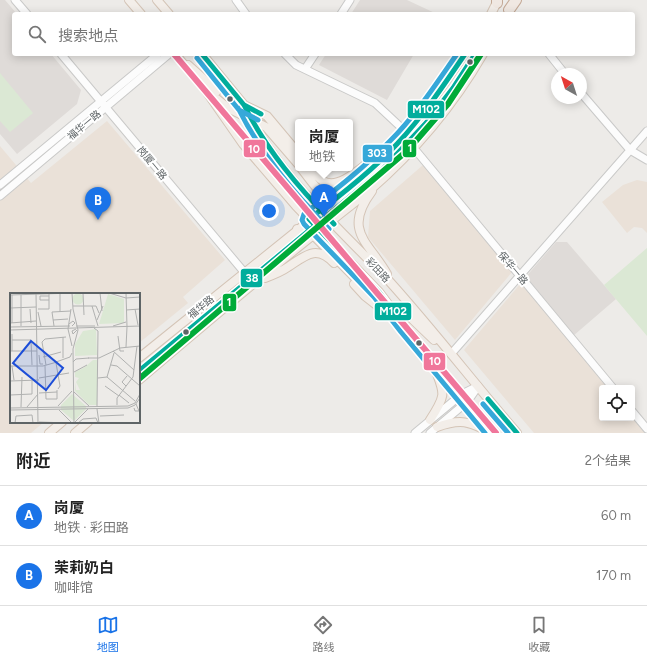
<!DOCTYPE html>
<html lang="zh">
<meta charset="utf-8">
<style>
:root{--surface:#fff;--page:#f2f2f2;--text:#222;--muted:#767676;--line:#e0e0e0;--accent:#1a73e8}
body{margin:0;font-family:Figtree,"Noto Sans SC",sans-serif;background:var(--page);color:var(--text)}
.controls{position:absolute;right:12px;bottom:12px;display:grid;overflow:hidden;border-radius:4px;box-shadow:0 2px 10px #0003}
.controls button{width:36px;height:36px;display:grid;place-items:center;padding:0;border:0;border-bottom:1px solid var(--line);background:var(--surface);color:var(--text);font:20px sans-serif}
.compass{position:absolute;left:551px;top:68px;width:36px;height:36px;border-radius:50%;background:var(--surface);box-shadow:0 2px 10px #0003;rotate:321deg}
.you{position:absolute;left:269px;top:211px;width:14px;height:14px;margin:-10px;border:3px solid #fff;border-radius:50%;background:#1a73e8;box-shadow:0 0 0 6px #1a73e833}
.badge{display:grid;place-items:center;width:26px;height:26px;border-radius:50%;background:var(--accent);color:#fff;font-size:13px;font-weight:700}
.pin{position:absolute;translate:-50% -33px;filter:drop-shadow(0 1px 2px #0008)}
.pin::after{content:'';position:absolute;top:21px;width:14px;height:12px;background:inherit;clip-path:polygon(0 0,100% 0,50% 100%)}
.popup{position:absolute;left:295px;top:119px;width:58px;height:52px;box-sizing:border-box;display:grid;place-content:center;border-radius:4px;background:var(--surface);filter:drop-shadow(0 1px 3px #0005);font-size:13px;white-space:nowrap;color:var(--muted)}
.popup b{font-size:15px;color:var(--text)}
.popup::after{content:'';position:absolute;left:50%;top:100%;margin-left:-8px;border:8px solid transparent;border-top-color:var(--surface)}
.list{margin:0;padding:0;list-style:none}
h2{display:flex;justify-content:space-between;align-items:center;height:52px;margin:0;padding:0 16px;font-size:17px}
h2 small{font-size:13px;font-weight:400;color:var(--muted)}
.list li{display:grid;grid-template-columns:26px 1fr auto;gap:12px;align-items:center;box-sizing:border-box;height:60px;padding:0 16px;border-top:1px solid var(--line)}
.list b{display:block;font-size:15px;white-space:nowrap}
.list p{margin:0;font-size:13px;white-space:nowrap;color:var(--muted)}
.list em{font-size:13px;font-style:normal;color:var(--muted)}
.icon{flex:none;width:22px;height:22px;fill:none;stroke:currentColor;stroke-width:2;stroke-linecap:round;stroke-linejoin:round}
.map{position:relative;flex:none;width:647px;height:433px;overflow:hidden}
.search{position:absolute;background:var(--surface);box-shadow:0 2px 10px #0003;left:12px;right:12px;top:12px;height:44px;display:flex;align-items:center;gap:10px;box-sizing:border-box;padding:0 14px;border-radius:4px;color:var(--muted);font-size:15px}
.sheet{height:172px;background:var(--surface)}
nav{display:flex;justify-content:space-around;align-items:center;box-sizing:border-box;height:56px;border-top:1px solid var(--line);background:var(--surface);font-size:11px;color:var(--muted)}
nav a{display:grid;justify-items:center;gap:2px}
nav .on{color:var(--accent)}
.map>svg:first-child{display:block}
</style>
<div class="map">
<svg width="647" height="433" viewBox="0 0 647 433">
<rect width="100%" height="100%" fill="#edebe8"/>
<!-- commercial -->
<path fill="#eae1d8" d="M107 121 225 260 183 297 188 303 139 343V294H11V422H44L31 433H0V146L31 183Z
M423 165 512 272 455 340 368 237 370 211Z
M637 180 647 182V233L642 228 634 227 627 233 602 202 623 185Z
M521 283 608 388H602V418L632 417 645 433H534L464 350Z"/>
<!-- education -->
<path fill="#dfdbd8" d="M0 0H5L17 14H14V54H51L81 90 77 104 17 154 0 134Z
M360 0H407L437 14H351Z
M326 54H414L387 100 319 65Z
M556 242H567L616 299 573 336 524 279Z"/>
<!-- green -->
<path fill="#dbe8d4" d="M0 73 33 113 10 132 0 121Z
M647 248V336L604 285Z"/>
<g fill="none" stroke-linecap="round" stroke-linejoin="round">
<!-- minor casing -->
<g stroke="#c9c9c8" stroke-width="9">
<path id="minor" d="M15 0 27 14
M236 0 246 14
M341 14 350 0
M61 54 244 272
M285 54 296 65 375 103 407 133
M549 54 565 74
M305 69 315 54
M581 93 630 150 647 160
M413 147 613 388
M0 185 158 54
M0 196 169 54
M451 354 647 131
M632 411 647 429
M415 433 462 394 478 386
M430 433 468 401 477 388"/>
</g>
<!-- major casing -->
<g stroke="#d4c4b6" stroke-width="10">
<path id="major" d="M129 0 141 14
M157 0 169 14
M491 14 498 0
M175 54 204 88 243 144 296 206 379 292 406 328 494 433
M202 54 244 105 267 116 298 153
M188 65 217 91 221 86 216 77
M212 95 228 108 266 127 298 164
M244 105C274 173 340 228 390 282 434 331 474 383 517 433
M301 168C314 184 327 208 350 206
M310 168C314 173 318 178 323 181 341 192 368 160 384 151
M372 191C342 231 369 242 387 274
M297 229 309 233 316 238 371 294 381 302 408 315 434 340
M265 278C273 275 281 272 288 267 305 256 316 244 334 263
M354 284 365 296 397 321
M139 358 350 188 407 133 425 111 465 54
M139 380C193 334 247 288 302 244 324 226 347 209 369 191 414 152 453 106 483 54
M430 420C449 391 443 393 433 363
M437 427C462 418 469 422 492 433
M49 433 62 422
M75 433 88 422"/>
</g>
<!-- highway casing -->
<g stroke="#c4a996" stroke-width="12">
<path id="highway" d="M497 3V0
M509 10 516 0"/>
</g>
<!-- minor -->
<use href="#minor" stroke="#fcfcfc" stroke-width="7"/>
<!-- major -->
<use href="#major" stroke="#f3eee9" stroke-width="8"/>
<!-- highway -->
<use href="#highway" stroke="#f0e8e2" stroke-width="10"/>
<!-- bus-1 casing -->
<g stroke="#fff" stroke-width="8">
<path id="bus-1" d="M202 54 244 105 261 114
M465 54C444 85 423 116 397 144 371 172 340 196 309 219L379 292 406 328 494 433
M244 105C267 151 299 188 334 224
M488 399 517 433"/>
</g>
<!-- bus-2 casing -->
<g stroke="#fff" stroke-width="8">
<path id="bus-2" d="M457 54C436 84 416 115 390 141 364 168 334 191 304 214L302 220 304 224 374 297 401 332 485 433
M197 58 239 110 258 120
M238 108C261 154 293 192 329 229
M483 404 508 433"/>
</g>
<!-- bus-3 casing -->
<g stroke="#fff" stroke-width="8">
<path id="bus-3" d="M139 371 381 171 426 123 453 88 475 54"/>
</g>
<!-- bus-1 -->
<use href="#bus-1" stroke="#01ad9c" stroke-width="5"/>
<!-- bus-2 -->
<use href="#bus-2" stroke="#36a8d9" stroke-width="5"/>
<!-- bus-3 -->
<use href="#bus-3" stroke="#01ad9c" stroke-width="5"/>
<!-- metro-1 casing -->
<g stroke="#fff" stroke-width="9">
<path id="metro-1" d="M174 54 496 433"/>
</g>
<!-- metro-2 casing -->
<g stroke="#fff" stroke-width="9">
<path id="metro-2" d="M139 379 408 150 448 104 481 54"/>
</g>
<!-- metro-1 -->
<use href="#metro-1" stroke="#f0769b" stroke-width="6"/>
<!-- metro-2 -->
<use href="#metro-2" stroke="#00ab39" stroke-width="6"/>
</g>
<!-- markers -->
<g fill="#5e6466" stroke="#fff" stroke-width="1.5">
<circle cx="470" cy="62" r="3.5"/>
<circle cx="230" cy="99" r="3.5"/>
<circle cx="186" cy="332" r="3.5"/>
<circle cx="419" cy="343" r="3.5"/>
</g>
<g text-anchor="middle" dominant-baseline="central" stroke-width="4" stroke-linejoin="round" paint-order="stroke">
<!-- street labels -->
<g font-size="10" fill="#5e6466" stroke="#fff">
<text transform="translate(84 125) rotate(-40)">福华一路</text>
<text transform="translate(152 163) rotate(50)">岗厦一路</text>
<text transform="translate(513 268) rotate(50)">保华一路</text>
<text transform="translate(378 270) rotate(47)">彩田路</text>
<text transform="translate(201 307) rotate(-39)">福华路</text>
</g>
</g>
<!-- overview -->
<g transform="translate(10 293)">
<rect width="130" height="130" fill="#edebe8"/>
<path d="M62.5 6a5.5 5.5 0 1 1 11 0a5.5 5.5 0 1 1-11 0ZM98 1 114 6V30L89 31ZM86 36 87 62 65 63V51L73 38ZM83 67H87V112H79L65 98V89L66 97H70L66 89 69 85 65 84V79L75 74ZM62 101 76 113V116L64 128 51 117V112Z" fill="#dbe8d4"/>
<path fill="none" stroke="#b0b1b0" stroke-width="1" d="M26 0 28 130M62 0 63 16 68 37 63 56 64 130M73 0 74 22M90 0 92 18M99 0 116 5 130 4M116 0 117 34M50 1V19M0 2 63 0M2 2V30M11 2V33M39 3H30V7H39M63 13H86L89 20M82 13 88 33M0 15 26 14M20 16 21 30M28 16H39V1M61 16 58 36 62 53M125 16 128 32M116 17 130 16M28 19 31 33M43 27 58 26M87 27 93 13M0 30 26 28M59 31 63 28 65 30 62 33M44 33 42 19 61 18M66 33H85M103 33 116 29M0 34 60 33M84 35 88 38 87 113M66 36 62 38 63 41 67 37M0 37 130 33M108 43 110 58H114M53 44V65M2 47H21L22 72M32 49 35 46 56 44M32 49 36 72M116 54 117 34M0 58H27M2 58V41M103 58 124 77M29 62 30 71H33M33 64 51 59M78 65H89L110 55 130 53M46 69 60 64 62 60M63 69 66 66 79 65M46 70 50 93 48 96M101 72 107 73 130 93M0 73H33L47 69M2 73 4 87M35 73 36 106H47V97M64 79 77 72M97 84 104 60M29 85 59 80M88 85 97 84 125 108M0 88 29 87M95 93 109 103M116 93 112 89 117 83M64 99 79 113M29 100 47 99M0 102 22 101V88M109 102 119 110M107 112V105L123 84 127 53M48 113 62 98M11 114 12 84M17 114 28 101M0 115 118 113 125 110 130 101M124 115 125 118H129L126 111M87 116 89 130M0 117 118 115 125 112 130 105M49 117 62 130M90 123 114 122M29 129 58 130M5 130 6 123 22 122 23 130M64 130 78 116M68 130 73 126 86 125 88 130"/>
<path fill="#1d4ed8" fill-opacity="0.15" stroke="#1d4ed8" stroke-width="2" d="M21 48 53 75 36 97 3 70Z"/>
<rect width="130" height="130" fill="none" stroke="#5e6466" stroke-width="2"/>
</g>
<g stroke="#fff" stroke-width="1.5">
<rect x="407" y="100" width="38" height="19" rx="4" fill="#01ad9c"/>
<rect x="402" y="139" width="15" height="19" rx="4" fill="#00ab39"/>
<rect x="243" y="139" width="23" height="19" rx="4" fill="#f0769b"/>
<rect x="362" y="144" width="31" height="19" rx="4" fill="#36a8d9"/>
<rect x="240" y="268" width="23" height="20" rx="4" fill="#01ad9c"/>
<rect x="222" y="293" width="15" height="19" rx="4" fill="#00ab39"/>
<rect x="374" y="302" width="38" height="19" rx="4" fill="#01ad9c"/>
<rect x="423" y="352" width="23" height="19" rx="4" fill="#f0769b"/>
</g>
<g font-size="11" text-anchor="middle" font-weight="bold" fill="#fff">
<text x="426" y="113">M102</text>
<text x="410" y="152">1</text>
<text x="254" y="153">10</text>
<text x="377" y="157">303</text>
<text x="252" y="282">38</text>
<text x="229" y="306">1</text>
<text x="393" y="315">M102</text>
<text x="435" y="365">10</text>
</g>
</svg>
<div class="controls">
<button><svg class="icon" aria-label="locate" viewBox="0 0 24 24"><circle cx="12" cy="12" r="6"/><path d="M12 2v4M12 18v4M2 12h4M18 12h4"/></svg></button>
</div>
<svg class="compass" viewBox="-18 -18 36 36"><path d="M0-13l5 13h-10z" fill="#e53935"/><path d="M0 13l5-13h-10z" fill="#767676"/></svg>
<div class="you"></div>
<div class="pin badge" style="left:324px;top:217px">A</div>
<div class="popup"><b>岗厦</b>地铁</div>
<div class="pin badge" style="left:98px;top:220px">B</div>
<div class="search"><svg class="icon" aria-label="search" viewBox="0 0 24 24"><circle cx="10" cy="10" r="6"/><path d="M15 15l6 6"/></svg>搜索地点</div>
</div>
<section class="sheet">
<h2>附近<small>2个结果</small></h2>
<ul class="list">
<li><span class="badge">A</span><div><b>岗厦</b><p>地铁 · 彩田路</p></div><em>60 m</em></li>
<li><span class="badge">B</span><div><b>茉莉奶白</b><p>咖啡馆</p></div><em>170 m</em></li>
</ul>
</section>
<nav>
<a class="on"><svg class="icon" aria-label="map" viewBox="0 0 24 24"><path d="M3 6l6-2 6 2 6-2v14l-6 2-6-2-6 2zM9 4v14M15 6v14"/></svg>地图</a>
<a><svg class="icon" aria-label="directions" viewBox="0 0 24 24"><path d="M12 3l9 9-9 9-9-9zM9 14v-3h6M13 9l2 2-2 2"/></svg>路线</a>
<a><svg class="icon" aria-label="saved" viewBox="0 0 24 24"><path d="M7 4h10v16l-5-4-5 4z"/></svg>收藏</a>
</nav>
